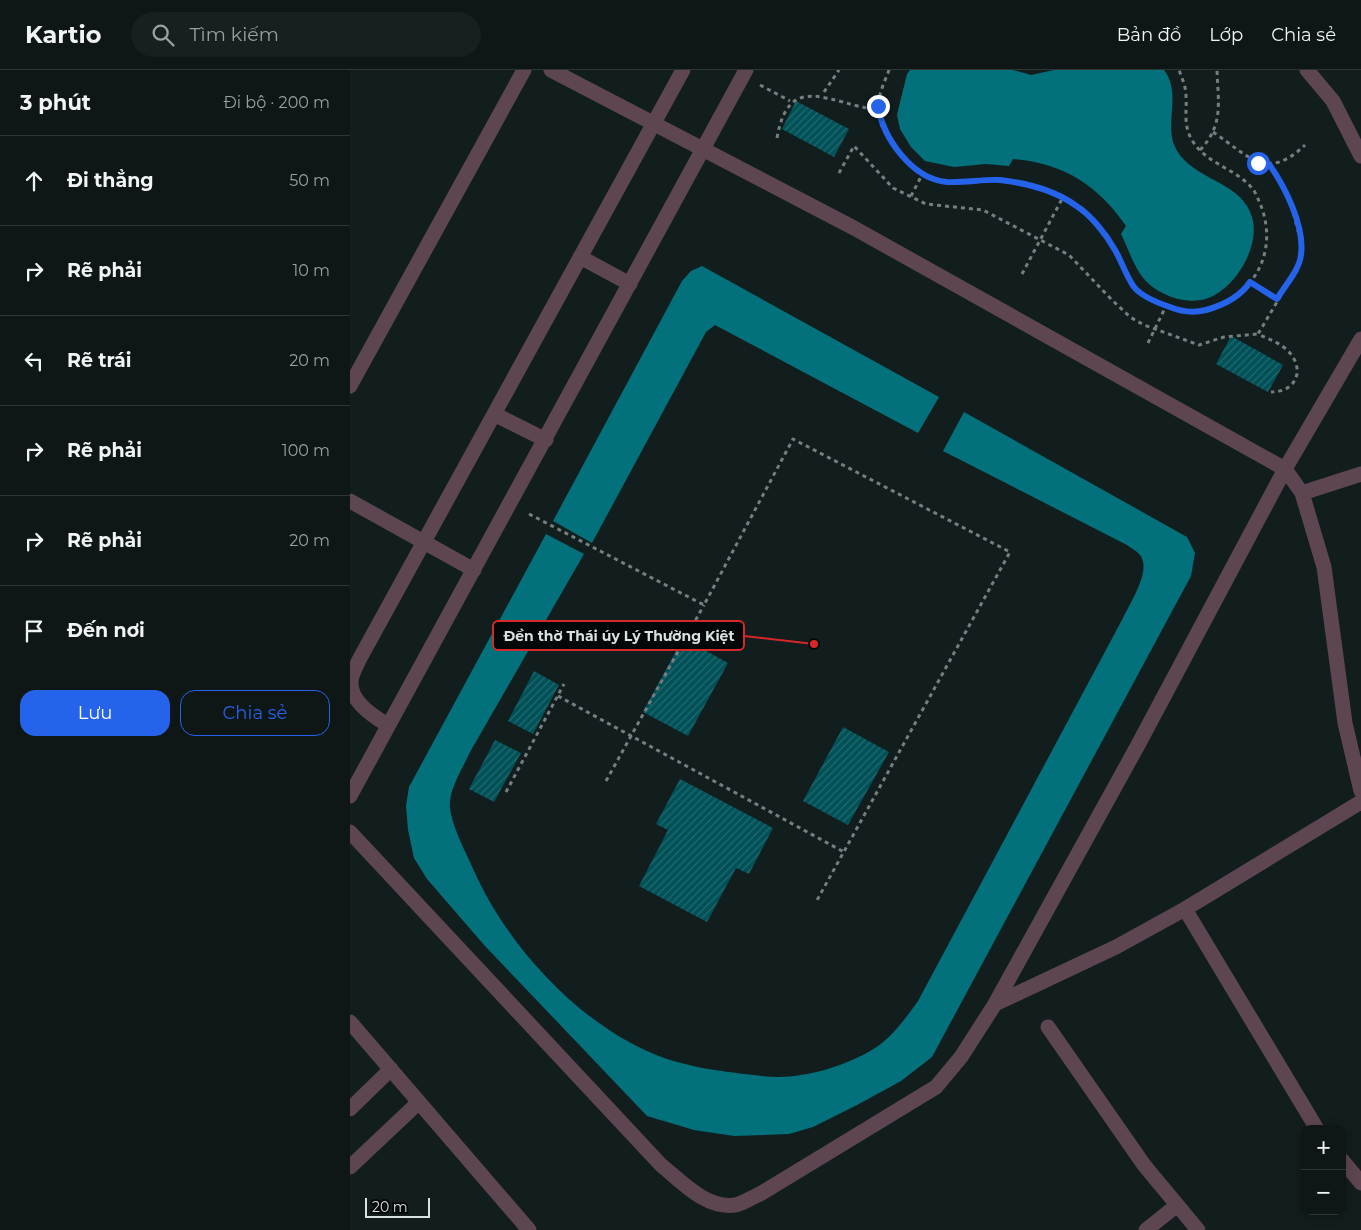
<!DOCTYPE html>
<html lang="vi">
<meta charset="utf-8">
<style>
:root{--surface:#0e1616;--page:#171f1f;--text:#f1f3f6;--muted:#9b9fa1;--line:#2e3535;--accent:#2563eb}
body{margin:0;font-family:Montserrat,sans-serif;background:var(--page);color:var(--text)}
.controls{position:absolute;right:15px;bottom:15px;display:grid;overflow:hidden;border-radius:10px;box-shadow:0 2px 12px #0003}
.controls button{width:45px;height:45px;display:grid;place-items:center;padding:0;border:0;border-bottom:1px solid var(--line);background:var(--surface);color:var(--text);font:25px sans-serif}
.scale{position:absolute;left:15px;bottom:12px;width:65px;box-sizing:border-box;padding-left:5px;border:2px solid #dae1e2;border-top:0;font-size:14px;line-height:18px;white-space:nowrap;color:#dae1e2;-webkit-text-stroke:4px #040707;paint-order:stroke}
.stop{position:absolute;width:15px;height:15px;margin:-11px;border:4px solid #2563eb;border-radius:50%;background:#fff}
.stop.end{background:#2563eb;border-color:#fff;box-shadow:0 1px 5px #0008}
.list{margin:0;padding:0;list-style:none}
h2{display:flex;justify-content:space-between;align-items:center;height:65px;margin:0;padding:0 20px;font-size:21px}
h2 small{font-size:16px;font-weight:400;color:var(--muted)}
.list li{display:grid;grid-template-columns:32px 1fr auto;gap:15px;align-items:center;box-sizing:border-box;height:90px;padding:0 20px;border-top:1px solid var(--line)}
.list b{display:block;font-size:19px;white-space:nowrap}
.list em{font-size:16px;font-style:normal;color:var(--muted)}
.actions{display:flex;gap:10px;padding:15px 20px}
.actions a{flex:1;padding:11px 0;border:1px solid var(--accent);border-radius:15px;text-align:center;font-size:18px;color:var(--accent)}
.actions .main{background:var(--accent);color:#fff}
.icon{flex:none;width:28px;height:28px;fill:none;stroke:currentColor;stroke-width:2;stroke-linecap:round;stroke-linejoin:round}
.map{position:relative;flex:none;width:1011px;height:1160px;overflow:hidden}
header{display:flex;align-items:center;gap:30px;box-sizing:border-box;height:70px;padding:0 25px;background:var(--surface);border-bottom:1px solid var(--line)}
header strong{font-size:24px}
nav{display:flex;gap:28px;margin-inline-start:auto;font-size:18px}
.search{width:350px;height:45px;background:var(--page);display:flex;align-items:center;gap:12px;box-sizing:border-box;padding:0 18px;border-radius:28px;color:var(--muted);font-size:19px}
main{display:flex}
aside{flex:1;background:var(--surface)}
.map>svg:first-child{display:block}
</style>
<header>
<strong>Kartio</strong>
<div class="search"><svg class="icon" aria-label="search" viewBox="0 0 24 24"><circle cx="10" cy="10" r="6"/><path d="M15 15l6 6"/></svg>Tìm kiếm</div>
<nav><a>Bản đồ</a><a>Lớp</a><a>Chia sẻ</a></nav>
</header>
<main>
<aside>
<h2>3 phút<small>Đi bộ · 200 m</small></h2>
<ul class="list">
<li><svg class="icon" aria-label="ahead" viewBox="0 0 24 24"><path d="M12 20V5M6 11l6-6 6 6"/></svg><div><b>Đi thẳng</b></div><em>50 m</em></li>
<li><svg class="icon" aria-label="right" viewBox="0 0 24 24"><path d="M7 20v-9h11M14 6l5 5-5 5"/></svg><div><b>Rẽ phải</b></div><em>10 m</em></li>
<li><svg class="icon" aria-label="left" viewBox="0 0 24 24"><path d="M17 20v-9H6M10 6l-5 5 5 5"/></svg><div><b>Rẽ trái</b></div><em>20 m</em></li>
<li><svg class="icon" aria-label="right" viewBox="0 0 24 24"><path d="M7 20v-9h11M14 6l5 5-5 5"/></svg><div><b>Rẽ phải</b></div><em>100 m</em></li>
<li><svg class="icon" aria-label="right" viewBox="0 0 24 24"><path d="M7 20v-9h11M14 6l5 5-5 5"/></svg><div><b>Rẽ phải</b></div><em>20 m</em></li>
<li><svg class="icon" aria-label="arrive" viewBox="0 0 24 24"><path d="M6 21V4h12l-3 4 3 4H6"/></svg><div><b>Đến nơi</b></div></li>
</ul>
<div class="actions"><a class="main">Lưu</a><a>Chia sẻ</a></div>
</aside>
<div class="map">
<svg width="1011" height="1160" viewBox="0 0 1011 1160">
<defs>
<pattern id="building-hatch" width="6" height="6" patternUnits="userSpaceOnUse" patternTransform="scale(1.25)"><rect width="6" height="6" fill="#005158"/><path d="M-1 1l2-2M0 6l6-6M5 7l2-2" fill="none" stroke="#256a70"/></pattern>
</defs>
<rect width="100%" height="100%" fill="#121d1e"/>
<!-- water -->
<path fill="#03717b" d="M560 0H663L681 5 704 0H814C832 23 814 53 825 77 842 112 895 110 903 151 909 181 881 225 851 230 835 233 817 227 804 218 786 206 780 182 771 164L776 156C748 115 713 93 663 89L659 96 636 94 604 97 575 91 561 77 550 59 547 45 557 4Z
M352 196 589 327 568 363 365 255 356 262 242 473 203 451 332 211 341 201Z
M614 342 837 467 845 483 841 506 582 987 551 1011 507 1035 463 1057 439 1064 384 1066 344 1060 297 1046 135 876 77 809 64 788 58 760 56 736 59 717 196 464 234 484 120 682C113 698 98 720 100 738 103 760 116 782 124 801 159 879 235 961 317 989 342 997 368 1001 394 1004 405 1005 417 1007 428 1007 459 1007 498 995 525 978 542 967 556 948 568 931L773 548C780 533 802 500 790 485 787 481 781 478 777 475L593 381Z"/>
<!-- building -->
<path fill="url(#building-hatch)" d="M446 31 499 59 484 87 432 59Z
M881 266 933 295 918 322 866 294Z
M333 568 378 593 338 666 293 642Z
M184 601 209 615 183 664 158 651Z
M493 657 539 682 498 755 453 731Z
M145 670 171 683 144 732 119 719Z
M330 709 423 758 399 804 386 798 357 852 289 816 318 760 306 754Z"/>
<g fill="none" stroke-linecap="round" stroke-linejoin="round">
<!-- path -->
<path stroke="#767f80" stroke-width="3" stroke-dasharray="4 4" stroke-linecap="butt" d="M539 0C535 11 528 25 528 37 527 67 567 108 596 112 612 114 630 111 646 110 673 110 699 122 723 133 755 149 765 189 784 216 790 225 803 231 812 235 844 247 872 242 896 217 919 193 922 160 909 131 907 127 905 121 902 118 885 98 856 94 842 70 833 55 837 42 836 26 836 17 832 8 829 0
M410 15 440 31
M474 22 489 0
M863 62C899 86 916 112 955 75
M427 68C439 0 479 34 529 40
M850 80C874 55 868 32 867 0
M919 94 935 118 941 134 951 172V186L946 200 908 264C918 269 928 272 936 279 956 297 948 322 921 322
M489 103 504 76 543 118 576 134 633 140 719 185 762 230 780 247 794 255 849 275 874 267 908 264
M561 126 573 103
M672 204 712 129
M900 212 927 229
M798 273 816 236
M179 444 354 535 443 369 660 482 466 832
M208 626 494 782
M256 711 354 535
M156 722 214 614"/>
<!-- minor -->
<path stroke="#5e4552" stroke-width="15" d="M201 0 504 158 935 399 952 423 974 497 995 653 1011 721
M957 0 983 31 1011 86
M230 187 280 214
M0 316 174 0
M144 344 196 370
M952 423 1011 404
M0 431 124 500
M38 655C24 647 0 631 1 612 1 605 6 597 9 590L333 0
M0 726 396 0
M0 762 311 1095C332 1112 356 1139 385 1135 393 1134 402 1127 410 1124L586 1017 611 987 645 934 788 675 935 399 1011 269
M835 839 967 1059
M645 934 766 877 835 839 1011 732
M0 952 179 1160
M698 957 794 1095 848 1160
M0 1039 41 999
M992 1090 1011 1113
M0 1097 69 1032
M796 1160 826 1136"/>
</g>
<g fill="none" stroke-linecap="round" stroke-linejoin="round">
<!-- route -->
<path stroke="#2563eb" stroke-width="6" d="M528 36C533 68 562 109 597 112 615 113 633 109 650 110 676 113 704 120 725 135 741 145 756 164 765 180 772 192 776 206 784 217 792 227 808 233 820 237 832 242 844 243 856 240 874 235 890 227 900 212L927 229C935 215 949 201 951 185 955 156 935 117 919 94L908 93"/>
</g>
<!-- callouts -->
<path fill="none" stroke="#d62828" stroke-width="2" d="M464 574L394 566"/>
<circle fill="#d62828" stroke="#040707" stroke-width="2" cx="464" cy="574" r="5"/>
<rect fill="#040707" stroke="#d62828" stroke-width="2" x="143" y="551" width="251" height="29" rx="5"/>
<g font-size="14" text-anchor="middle" font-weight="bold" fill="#dae1e2">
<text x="269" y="571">Đền thờ Thái úy Lý Thường Kiệt</text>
</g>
</svg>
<div class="controls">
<button>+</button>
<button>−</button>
</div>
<div class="scale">20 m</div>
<div class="stop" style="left:908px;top:93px"></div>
<div class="stop end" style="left:528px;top:36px"></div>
</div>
</main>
